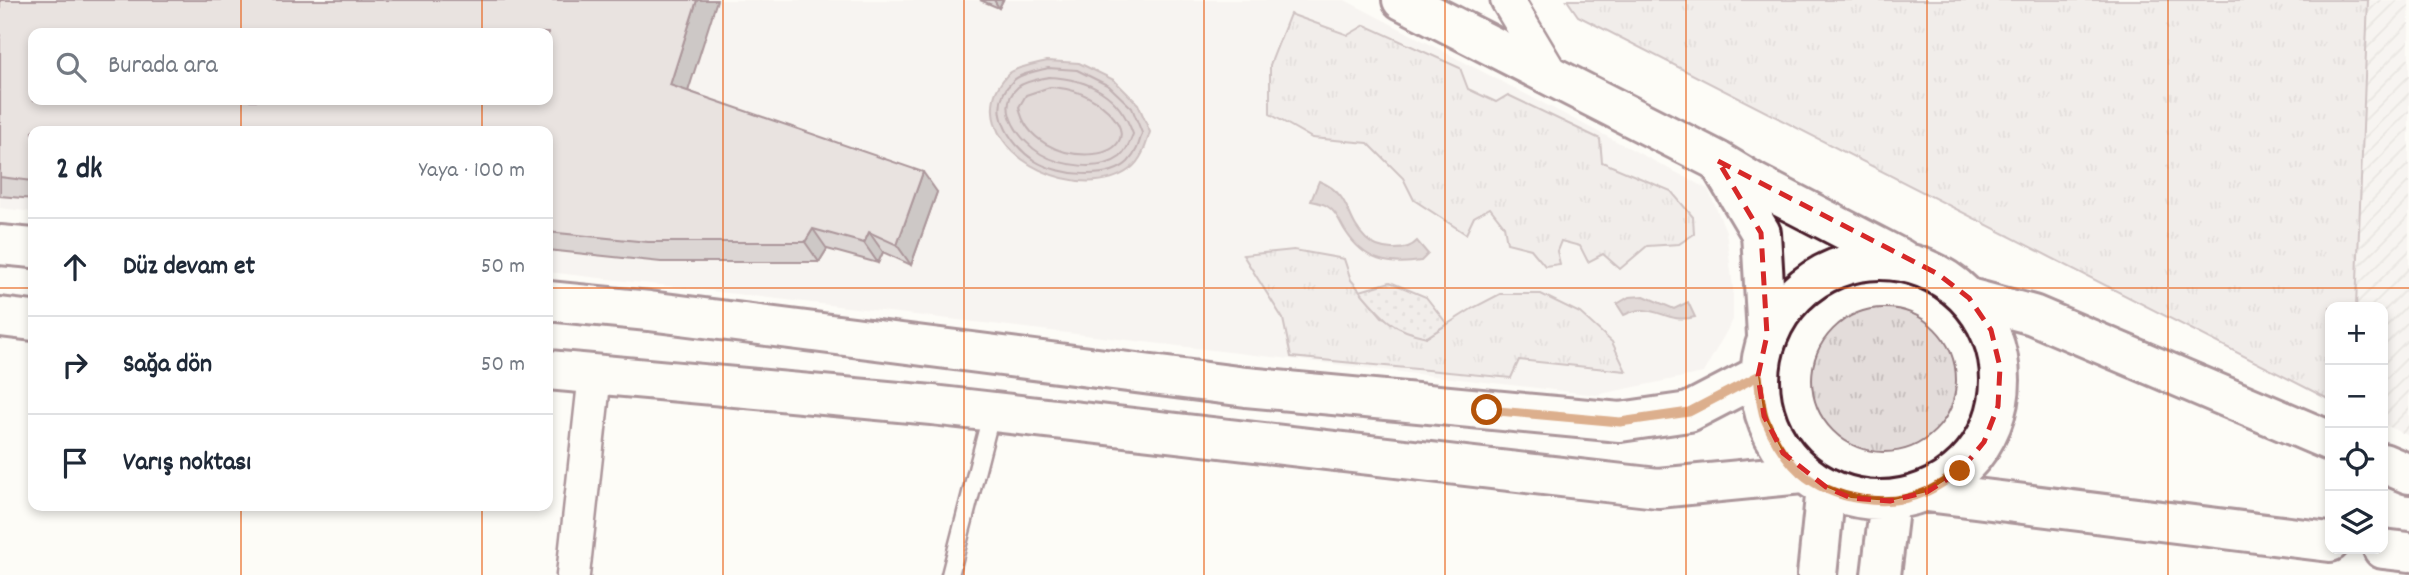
<!DOCTYPE html>
<html lang="tr">
<meta charset="utf-8">
<style>
:root{--surface:#fff;--page:#f2f2f3;--text:#1f2937;--muted:#747a83;--line:#e0e1e3}
body{margin:0;font-family:Dekko,sans-serif;background:var(--page);color:var(--text)}
.controls{position:absolute;right:21px;bottom:21px;display:grid;overflow:hidden;border-radius:14px;box-shadow:0 4px 10px #0003}
.controls button{width:63px;height:63px;display:grid;place-items:center;padding:0;border:0;border-bottom:2px solid var(--line);background:var(--surface);color:var(--text);font:35px sans-serif}
.stop{position:absolute;width:21px;height:21px;margin:-16px;border:5px solid #b45309;border-radius:50%;background:#fff}
.stop.end{background:#b45309;border-color:#fff;box-shadow:0 2px 7px #0008}
.list{margin:0;padding:0;list-style:none}
h2{display:flex;justify-content:space-between;align-items:center;height:91px;margin:0;padding:0 28px;font-size:30px}
h2 small{font-size:23px;font-weight:400;color:var(--muted)}
.list li{display:grid;grid-template-columns:46px 1fr auto;gap:21px;align-items:center;box-sizing:border-box;height:98px;padding:0 28px;border-top:2px solid var(--line)}
.list b{display:block;font-size:26px;white-space:nowrap}
.list em{font-size:23px;font-style:normal;color:var(--muted)}
.icon{flex:none;width:38px;height:38px;fill:none;stroke:currentColor;stroke-width:2;stroke-linecap:round;stroke-linejoin:round}
.map{position:relative;flex:none;width:2409px;height:575px;overflow:hidden}
.search{position:absolute;background:var(--surface);box-shadow:0 4px 10px #0003;left:28px;top:28px;width:525px;height:77px;display:flex;align-items:center;gap:18px;box-sizing:border-box;padding:0 24px;border-radius:14px;color:var(--muted);font-size:26px}
.panel{position:absolute;background:var(--surface);box-shadow:0 4px 10px #0003;left:28px;top:126px;width:525px;height:385px;border-radius:14px}
.map>svg:first-child{display:block}
</style>
<div class="map">
<svg width="2409" height="575" viewBox="0 0 2409 575">
<defs>
<pattern id="industrial-furrows" width="10" height="10" patternUnits="userSpaceOnUse" patternTransform="scale(1.75)"><rect width="10" height="10" fill="#f0ece8"/><path d="M-1 1l2-2M0 10L10 0M9 11l2-2" fill="none" stroke="#cfcac7"/></pattern>
<pattern id="grass-tufts" width="24" height="20" patternUnits="userSpaceOnUse" patternTransform="scale(1.75)"><rect width="24" height="20" fill="#e3dcda"/><path d="M3 7l-1-3M5 7V3M7 7l1-3M15 17l-1-3M17 17v-4M19 17l1-3" fill="none" stroke="#c4bcbb"/></pattern>
<pattern id="park-dots" width="8" height="8" patternUnits="userSpaceOnUse" patternTransform="scale(1.75)"><rect width="8" height="8" fill="#e3dcda"/><path d="M2 2h.1M6 6h.1" fill="none" stroke="#c4bcbb" stroke-width="1.8" stroke-linecap="round"/></pattern>
</defs>
<rect width="100%" height="100%" fill="#fdfcf7"/>
<filter id="ink" filterUnits="userSpaceOnUse"><feTurbulence type="fractalNoise" baseFrequency=".0143" numOctaves="2"/><feDisplacementMap in="SourceGraphic" scale="14" xChannelSelector="R" yChannelSelector="G"/><feConvolveMatrix kernelMatrix="1 2 1 2 8 2 1 2 1" color-interpolation-filters="sRGB"/></filter>
<g filter="url(#ink)">
<!-- built -->
<path fill="#f0ece8" fill-rule="evenodd" d="M0 0H1345L1708 189 1726 231 1733 287V320L1703 373 1596 395 548 272V131H33V212L0 208ZM33 33H548V100H33Z"/>
<!-- industrial -->
<path fill="url(#industrial-furrows)" d="M2368 0H2409V436L2383 424V307H2356Z"/>
<!-- grass -->
<path fill="url(#grass-tufts)" stroke="#967e82" stroke-width="2" d="M1567 0H2368L2356 307H2330V400L1578 16Z
M1290 14 1348 35 1365 25 1460 68 1468 89 1496 102 1508 95 1600 139 1602 162 1671 191 1693 217 1694 234 1679 244 1647 246 1620 269 1603 254 1588 262 1580 246 1561 241 1557 251 1560 264 1545 266 1531 249 1507 243 1504 226 1490 208 1474 217 1466 234 1414 200 1403 178 1368 143 1312 138 1270 114V65Z
M1294 250 1344 259 1351 280 1382 317 1427 337 1473 308 1500 294H1541L1580 313 1612 342 1626 371 1519 360 1511 378 1291 357 1283 319 1243 255Z
M1812 380a72 72 0 1 1 144 0a72 72 0 1 1-144 0Z"/>
<!-- park -->
<path fill="url(#park-dots)" stroke="#967e82" stroke-width="2" d="M1390 282 1426 297 1447 324 1427 337C1392 330 1383 318 1360 291Z"/>
<!-- water -->
<path fill="#c0b1b1" stroke="#91777b" stroke-width="2" d="M1047 61 1079 63 1114 80 1138 104 1150 132C1146 145 1142 160 1130 169 1084 204 981 160 994 98 996 89 1004 77 1011 72 1021 66 1036 64 1047 61Z
M1319 181C1353 195 1344 218 1366 239 1378 251 1406 253 1417 241L1428 254 1421 261C1388 266 1365 261 1346 232 1340 223 1337 212 1327 206 1322 203 1316 202 1311 201Z
M1644 296 1674 309 1688 302 1695 317C1663 325 1656 300 1624 315L1617 304 1629 297Z"/>
<g fill="none" stroke-linecap="round" stroke-linejoin="round">
<!-- shore -->
<path stroke="#795961" stroke-width="2" d="M1048 68 1077 70 1109 86 1132 108 1142 133C1139 144 1136 154 1128 162 1108 181 1057 175 1035 161 1009 144 985 107 1013 81 1020 73 1038 71 1048 68Z
M1049 77C1089 79 1119 94 1133 134 1130 142 1127 151 1120 157 1100 172 1061 166 1041 154 1021 142 994 108 1018 87 1025 81 1040 79 1049 77Z
M1050 87C1073 88 1091 95 1108 111 1161 164 1032 175 1019 107L1026 95Z"/>
<!-- service casing -->
<g stroke="#4a1f2b" stroke-width="21">
<path id="service" d="M950 575 992 411"/>
</g>
<!-- minor casing -->
<g stroke="#4a1f2b" stroke-width="37">
<path id="minor" d="M1507 0 1553 77
M573 575 595 374"/>
</g>
<!-- secondary casing -->
<g stroke="#4a1f2b" stroke-width="44">
<path id="secondary" d="M1402 0 1718 161 1756 184 1901 259
M1721 166 1761 233 1767 335
M0 245 33 248
M1760 380a120 120 0 1 1 240 0a120 120 0 1 1-240 0Z
M1969 298 2033 315 2330 441
M548 301 649 311 1246 387 1620 422 1689 412 1758 376
M0 317 33 321
M548 370 932 405 1658 488 1802 474
M2383 463 2409 474
M1927 492 2330 542
M2383 549 2409 552
M1817 575 1826 487
M1881 575 1890 501"/>
</g>
<!-- service -->
<use href="#service" stroke="#fdfcf7" stroke-width="16"/>
<!-- minor -->
<use href="#minor" stroke="#fdfcf7" stroke-width="32"/>
<!-- secondary -->
<use href="#secondary" stroke="#fdfcf7" stroke-width="38"/>
</g>
<!-- wall -->
<path fill="#b3a9a9" stroke="#4a1f2b" stroke-width="2" d="M0 0 688 91 937 192 911 265 883 252 878 263 827 249 819 262H661L548 250V131H33V199L0 196Z
M980 0H1003L999 8Z"/>
<!-- shaded-wall -->
<path fill="#928a89" stroke="#4a1f2b" stroke-width="2" d="M697 0H717L684 104 670 85Z
M994 0H1003L999 8Z
M923 172 937 192 911 265 897 245Z
M813 229 827 249 819 262 805 242Z
M869 232 883 252 878 263 864 243Z"/>
<!-- building -->
<path fill="#d0c5c4" stroke="#4a1f2b" stroke-width="2" fill-rule="evenodd" d="M0 0H697L670 85 923 172 897 245 869 232 864 243 813 229 805 242H648L548 232V131H33V181L0 177ZM33 33H548V100H33Z"/>
</g>
<g fill="none" stroke-linecap="round" stroke-linejoin="round" filter="url(#ink)">
<!-- route -->
<path stroke="#b45309" stroke-width="9" d="M1487 410 1620 422 1689 412 1758 376C1760 389 1760 406 1765 419 1773 438 1785 458 1800 472 1833 501 1889 509 1928 491 1939 486 1950 478 1960 471"/>
</g>
<!-- marked area -->
<path d="M0 0H2409V575H0ZM1718 161 1938 274 1969 298 1991 330 2000 367 1998 406 1984 442 1960 471 1927 492 1890 501 1851 498 1826 487 1783 453 1764 416 1758 376 1767 335 1761 233Z" fill="#fdfcf7" fill-opacity=".55" fill-rule="evenodd"/>
<path fill="none" stroke="#d62828" stroke-width="5" stroke-dasharray="14 9" stroke-linejoin="round" d="M1718 161 1938 274 1969 298 1991 330 2000 367 1998 406 1984 442 1960 471 1927 492 1890 501 1851 498 1826 487 1783 453 1764 416 1758 376 1767 335 1761 233Z"/>
<!-- grid -->
<path fill="none" stroke="#e8590c" stroke-width="2" stroke-opacity="0.55" d="M241 0V33M482 0V33M723 0V575M964 0V575M1204 0V575M1445 0V575M1686 0V575M1927 0V575M2168 0V575M241 100V131M482 100V131M0 288H33M548 288H2409M241 506V575M482 506V575"/>
</svg>
<div class="controls">
<button>+</button>
<button>−</button>
<button><svg class="icon" aria-label="locate" viewBox="0 0 24 24"><circle cx="12" cy="12" r="6"/><path d="M12 2v4M12 18v4M2 12h4M18 12h4"/></svg></button>
<button><svg class="icon" aria-label="layers" viewBox="0 0 24 24"><path d="M12 4l9 5-9 5-9-5zM3 14l9 5 9-5"/></svg></button>
</div>
<div class="stop" style="left:1487px;top:410px"></div>
<div class="stop end" style="left:1960px;top:471px"></div>
<div class="search"><svg class="icon" aria-label="search" viewBox="0 0 24 24"><circle cx="10" cy="10" r="6"/><path d="M15 15l6 6"/></svg>Burada ara</div>
<section class="panel">
<h2>2 dk<small>Yaya · 100 m</small></h2>
<ul class="list">
<li><svg class="icon" aria-label="ahead" viewBox="0 0 24 24"><path d="M12 20V5M6 11l6-6 6 6"/></svg><div><b>Düz devam et</b></div><em>50 m</em></li>
<li><svg class="icon" aria-label="right" viewBox="0 0 24 24"><path d="M7 20v-9h11M14 6l5 5-5 5"/></svg><div><b>Sağa dön</b></div><em>50 m</em></li>
<li><svg class="icon" aria-label="arrive" viewBox="0 0 24 24"><path d="M6 21V4h12l-3 4 3 4H6"/></svg><div><b>Varış noktası</b></div></li>
</ul>
</section>
</div>
